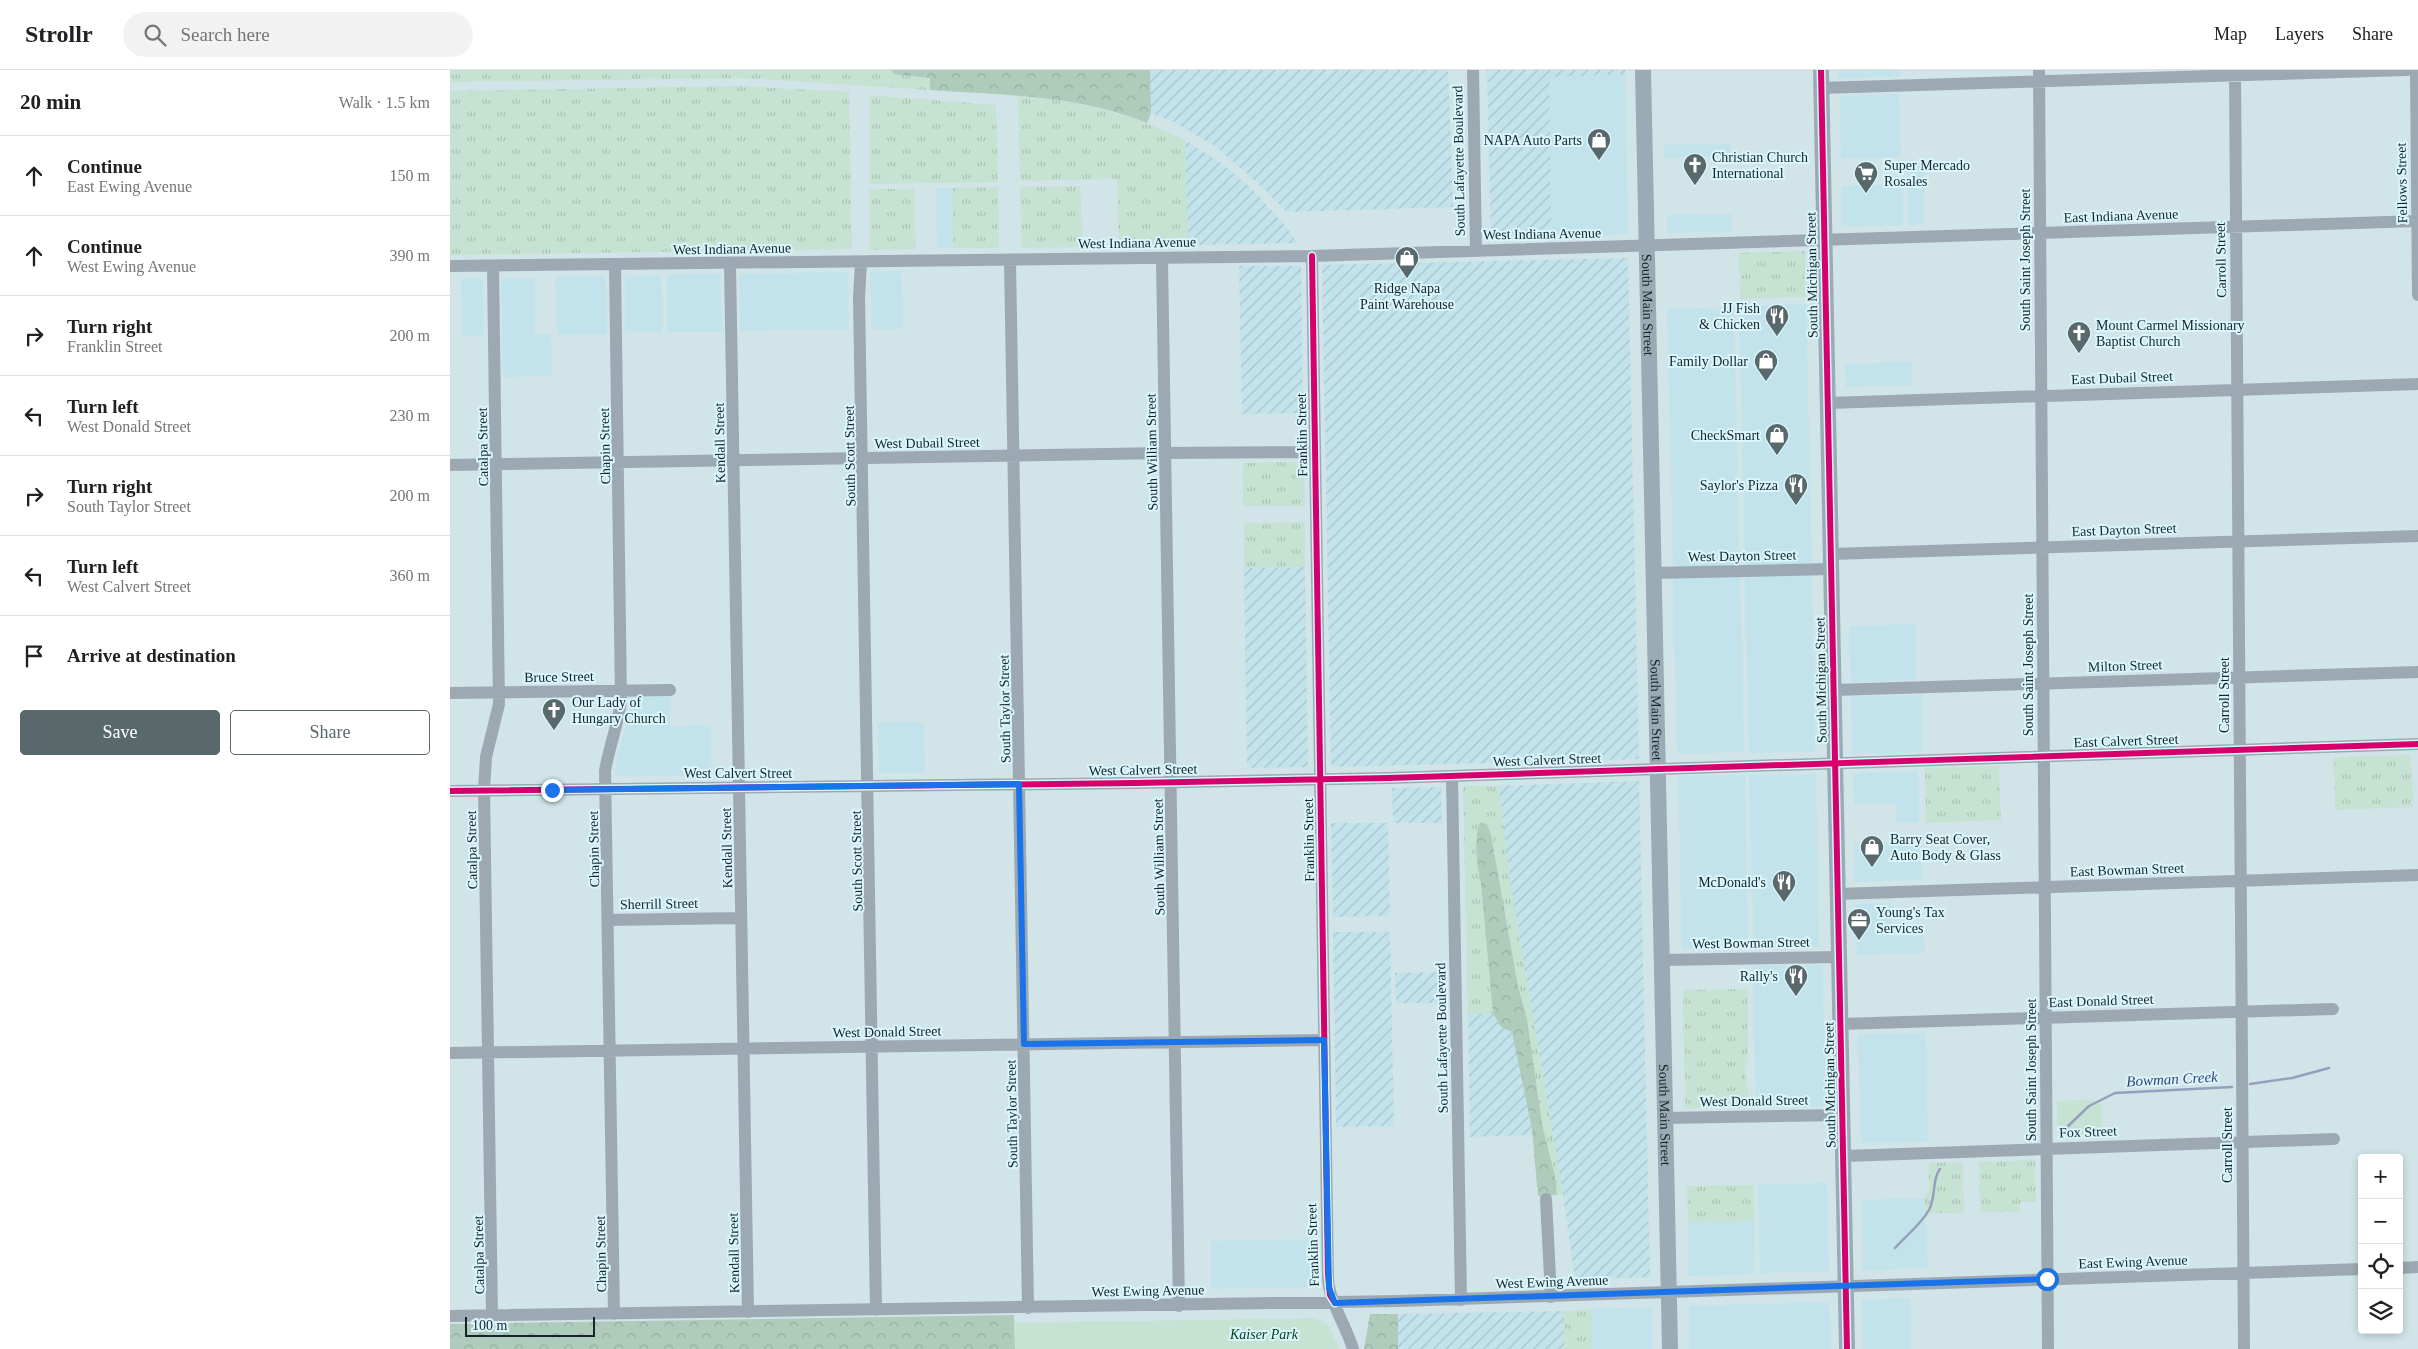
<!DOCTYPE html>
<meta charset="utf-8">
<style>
:root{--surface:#fff;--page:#f2f2f2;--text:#202124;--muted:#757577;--line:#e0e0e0;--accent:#58686b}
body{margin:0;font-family:"Times New Roman",serif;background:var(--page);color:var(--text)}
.controls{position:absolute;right:15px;bottom:15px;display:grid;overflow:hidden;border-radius:5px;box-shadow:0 2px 8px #0003}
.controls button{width:45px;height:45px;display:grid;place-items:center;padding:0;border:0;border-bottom:1px solid var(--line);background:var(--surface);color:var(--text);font:25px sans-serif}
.scale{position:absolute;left:15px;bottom:12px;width:130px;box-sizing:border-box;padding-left:5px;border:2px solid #172528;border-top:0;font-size:14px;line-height:18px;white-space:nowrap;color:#172528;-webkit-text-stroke:4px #daf6fd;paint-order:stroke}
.stop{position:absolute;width:15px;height:15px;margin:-11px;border:4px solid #1a73e8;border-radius:50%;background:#fff}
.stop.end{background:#1a73e8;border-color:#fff;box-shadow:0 1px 5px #0008}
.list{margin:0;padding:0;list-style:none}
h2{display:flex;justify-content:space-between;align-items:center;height:65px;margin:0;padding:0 20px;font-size:21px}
h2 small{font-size:16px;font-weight:400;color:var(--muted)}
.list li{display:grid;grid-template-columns:32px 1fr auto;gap:15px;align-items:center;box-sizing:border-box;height:80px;padding:0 20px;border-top:1px solid var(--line)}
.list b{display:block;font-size:19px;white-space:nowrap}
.list p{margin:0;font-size:16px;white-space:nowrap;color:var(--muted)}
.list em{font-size:16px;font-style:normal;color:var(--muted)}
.actions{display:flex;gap:10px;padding:15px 20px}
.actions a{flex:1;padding:11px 0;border:1px solid var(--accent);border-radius:5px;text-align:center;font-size:18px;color:var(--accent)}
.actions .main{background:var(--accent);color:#fff}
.icon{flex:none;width:28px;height:28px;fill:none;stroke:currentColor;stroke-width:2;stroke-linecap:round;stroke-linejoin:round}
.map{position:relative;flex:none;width:1968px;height:1279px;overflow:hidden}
header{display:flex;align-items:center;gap:30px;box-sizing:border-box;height:70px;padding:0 25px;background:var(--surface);border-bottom:1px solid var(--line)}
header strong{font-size:24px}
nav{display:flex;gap:28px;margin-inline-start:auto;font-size:18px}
.search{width:350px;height:45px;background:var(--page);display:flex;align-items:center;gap:12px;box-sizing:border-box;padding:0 18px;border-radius:28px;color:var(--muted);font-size:19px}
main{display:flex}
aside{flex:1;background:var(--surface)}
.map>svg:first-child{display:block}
</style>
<header>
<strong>Strollr</strong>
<div class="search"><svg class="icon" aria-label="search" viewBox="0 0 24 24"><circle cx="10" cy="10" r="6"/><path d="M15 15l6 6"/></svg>Search here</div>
<nav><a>Map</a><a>Layers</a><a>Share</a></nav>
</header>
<main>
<aside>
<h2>20 min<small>Walk · 1.5 km</small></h2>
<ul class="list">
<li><svg class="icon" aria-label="ahead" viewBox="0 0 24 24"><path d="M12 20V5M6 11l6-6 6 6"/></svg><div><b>Continue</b><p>East Ewing Avenue</p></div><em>150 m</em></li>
<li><svg class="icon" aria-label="ahead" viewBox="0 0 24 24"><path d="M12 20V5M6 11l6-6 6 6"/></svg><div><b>Continue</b><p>West Ewing Avenue</p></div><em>390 m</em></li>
<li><svg class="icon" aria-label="right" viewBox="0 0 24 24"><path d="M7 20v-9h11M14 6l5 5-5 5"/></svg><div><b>Turn right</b><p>Franklin Street</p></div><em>200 m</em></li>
<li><svg class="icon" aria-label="left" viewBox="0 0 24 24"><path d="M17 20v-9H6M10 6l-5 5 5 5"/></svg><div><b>Turn left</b><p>West Donald Street</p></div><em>230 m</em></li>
<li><svg class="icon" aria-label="right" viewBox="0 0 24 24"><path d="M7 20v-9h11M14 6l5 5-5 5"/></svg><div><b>Turn right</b><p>South Taylor Street</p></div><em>200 m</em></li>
<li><svg class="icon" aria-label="left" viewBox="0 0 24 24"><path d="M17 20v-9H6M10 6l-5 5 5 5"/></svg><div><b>Turn left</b><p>West Calvert Street</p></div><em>360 m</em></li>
<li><svg class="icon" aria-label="arrive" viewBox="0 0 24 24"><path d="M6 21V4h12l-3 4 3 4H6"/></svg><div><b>Arrive at destination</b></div></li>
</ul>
<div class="actions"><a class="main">Save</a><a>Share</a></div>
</aside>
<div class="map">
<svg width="1968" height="1279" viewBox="0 0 1968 1279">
<defs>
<pattern id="industrial-furrows" width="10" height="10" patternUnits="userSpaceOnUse" patternTransform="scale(1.25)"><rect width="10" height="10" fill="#c2e3eb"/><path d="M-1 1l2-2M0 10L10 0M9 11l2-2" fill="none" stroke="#a6c3ca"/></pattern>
<pattern id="grass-tufts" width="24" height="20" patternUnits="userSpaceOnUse" patternTransform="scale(1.25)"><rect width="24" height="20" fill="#c6e2d3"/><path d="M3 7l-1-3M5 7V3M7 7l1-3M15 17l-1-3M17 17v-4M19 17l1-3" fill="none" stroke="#a9c2b5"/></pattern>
<pattern id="forest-crowns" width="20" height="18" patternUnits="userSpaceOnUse" patternTransform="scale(1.25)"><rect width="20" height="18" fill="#aecbbb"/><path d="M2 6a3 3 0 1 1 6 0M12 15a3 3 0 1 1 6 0" fill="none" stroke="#95aea1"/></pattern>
</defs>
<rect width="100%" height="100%" fill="#d1e4e8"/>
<!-- built -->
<path fill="#c2e3eb" d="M1389 0H1450V6L1389 8Z
M1175 4 1178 164 1101 167 1099 6Z
M1449 24 1451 87 1391 89 1390 26Z
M1280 74 1281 86 1215 88 1214 75Z
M1457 94H1474V154L1458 155Z
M1452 114 1453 155 1392 157V116Z
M486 118H502L503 178H487Z
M1282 144V161L1217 163V145Z
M451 201 452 259H422L420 202Z
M398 202 399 259 290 261 289 204Z
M270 204 272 262H217V205Z
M211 205 212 262 175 263V206Z
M155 206 157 264 107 265 105 207Z
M84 208 85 264H101L102 306 53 307 51 209Z
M11 209H33L34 265 13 266Z
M1356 234 1362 495 1295 497 1289 236Z
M1284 237 1289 497 1223 498 1217 239Z
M1461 292 1462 315 1396 317 1395 294Z
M1362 503 1365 682 1299 683 1295 504Z
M1290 505 1294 682 1227 684 1223 506Z
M1466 554V610L1401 612 1400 556Z
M180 624H220V656L260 655 262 706H166L167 687 178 649Z
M1472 625V682L1402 684 1401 627Z
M474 652 475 703H429L428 653Z
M1468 702 1469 752 1447 753 1446 733 1404 735 1403 703Z
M1366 704 1369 877 1304 879 1299 705Z
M1295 705 1298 879H1232L1228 706Z
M1471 771 1472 810 1405 812 1404 773Z
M1441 833 1442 867 1474 866 1475 883 1407 885 1406 834Z
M1372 895 1376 1036 1306 1037 1303 896Z
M1475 963 1478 1071 1411 1073 1408 965Z
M1377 1113 1379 1201 1310 1203 1308 1114Z
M1474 1128 1478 1198 1413 1200 1412 1130Z
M1304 1151V1204L1238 1206V1153Z
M866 1169 867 1217 761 1219V1171Z
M1460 1228 1461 1279H1413L1412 1230Z
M1379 1232 1380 1279H1240L1239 1236Z
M1202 1237V1279H1141V1239Z"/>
<!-- industrial -->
<path fill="url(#industrial-furrows)" d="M700 0H998L1003 137 837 142 810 115 766 77 724 52 701 43Z
M1037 0H1175V4L1099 7 1101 167 1041 169Z
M735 70 775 96 804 121 837 158 847 173 738 175Z
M1178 188 1189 689 881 697 872 195Z
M789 196H851L853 343 792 344Z
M855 497 858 697 797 698 794 498Z
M1189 711 1200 1207 1125 1209 1113 1125 1059 805 1049 716Z
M991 717 992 753H943L942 718Z
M881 753H938L940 846 883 847Z
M883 862H940L944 1056 886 1057Z
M994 902 995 933H946L945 903Z
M1068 941 1087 1065 1020 1067 1018 944Z
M1114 1241V1279H948V1244Z"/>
<!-- grass -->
<path fill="url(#grass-tufts)" d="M0 0H442L443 4 480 8V20L293 8 0 12Z
M287 16 399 22 402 179 0 185V21Z
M419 25 546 35 548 112 420 114Z
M568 26C628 30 681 44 735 70L738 175 669 176 667 109 570 111Z
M630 116 633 177 571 178 570 117Z
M548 117 549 178H503L502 118Z
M419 119H464L466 179 420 180Z
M1355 181V227L1290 229 1289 183Z
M854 392 855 436H793V393Z
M855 452V497L794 498V453Z
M1961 685 1963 737 1885 740 1884 687Z
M1549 696 1551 750 1476 753 1475 698Z
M1013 716H1049L1059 805 1113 1125H1107L1106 1111 1092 1054 1077 949 1068 916 1041 765 1037 754 1031 752C1022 770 1027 795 1031 814L1043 943 1018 944Z
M1298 919V990L1295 998 1300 1037 1235 1038 1233 920Z
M1585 1090 1586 1132H1570V1142H1530L1529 1092Z
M1513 1092 1514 1143H1475L1474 1128 1479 1122V1093Z
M1303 1115 1304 1151 1238 1153 1237 1116Z
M1141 1239V1279H1114V1241Z"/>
<!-- forest -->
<path fill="url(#forest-crowns)" d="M442 0H700L701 43 697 53C628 25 553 25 480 20V8L443 4Z
M1030 752 1037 754 1041 765 1068 916 1077 949 1092 1054 1106 1111 1107 1125 1088 1126 1082 1059 1062 962 1051 957 1043 943 1031 814C1027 794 1023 771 1030 752Z
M920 1244H948V1279H914Z
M564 1245 565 1279H0V1254Z"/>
<!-- park -->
<path fill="#c6e2d3" d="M1642 1030 1652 1034V1065L1608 1066 1607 1031Z
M866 1248 878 1255 890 1279H565L564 1253Z"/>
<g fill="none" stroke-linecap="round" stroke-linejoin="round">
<!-- stream -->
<path stroke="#96a0bd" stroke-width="2.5" d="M1800 1014 1842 1008 1879 998
M1615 1059 1639 1036 1665 1023 1782 1017
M1445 1178C1456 1166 1471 1154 1479 1140 1486 1128 1482 1108 1490 1099"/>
<!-- minor -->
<path stroke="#9da9b2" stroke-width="12" d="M1023 0 1026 181
M1589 0 1598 1279
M1785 0 1794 1279
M1966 0 1968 225
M1371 18 1957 0
M862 186 878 1208C879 1232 896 1255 903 1279
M712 188 729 1236
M560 190 578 1238
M411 192 409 228 426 1240
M280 194 298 1242
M0 196 862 186 1968 151
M1378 333 1968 314
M0 395 715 383 865 382
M1381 484 1968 466
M1203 503 1381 499
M1384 620 1968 602
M0 623 220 620
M1002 706 1011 1230
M0 721 685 713 939 708 1968 674
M1387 824 1968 805
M158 850 290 848
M1213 890 1389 887
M1391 954 1883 939
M0 983 874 970
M1215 1048 1393 1045
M1394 1086 1884 1069
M1096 1129 1101 1227
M1949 1198 1968 1197
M164 1244 155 701C159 677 168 655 171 631L165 195
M42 1245 34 720 36 687 49 634 43 196
M0 1246 949 1231 1912 1199"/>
<!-- major -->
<g stroke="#9aabb5" stroke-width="16">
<path id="s1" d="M1193 0 1220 1279"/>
<path d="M1371 0 1397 1279"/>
</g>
<!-- cycleway casing -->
<g stroke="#daf6fd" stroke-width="9">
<path id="cycleway" d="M1371 0 1397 1279
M862 186 878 1204 880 1225 885 1233
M0 721 685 713 939 708 1968 674"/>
</g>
<!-- cycleway -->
<use href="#cycleway" stroke="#d6006c" stroke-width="6"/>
</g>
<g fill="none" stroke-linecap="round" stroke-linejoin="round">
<!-- route -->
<path stroke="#1a73e8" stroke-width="6" d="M102 720 569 714 574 974 874 970 879 1218 885 1233 1597 1209"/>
</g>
<!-- icons -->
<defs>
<g id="shop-pin" transform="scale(1.25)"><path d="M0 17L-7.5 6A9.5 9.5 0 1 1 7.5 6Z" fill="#58686b" stroke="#daf6fd"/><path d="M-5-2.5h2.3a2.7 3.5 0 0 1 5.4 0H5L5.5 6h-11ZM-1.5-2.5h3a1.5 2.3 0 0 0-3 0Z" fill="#fff"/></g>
<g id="church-pin" transform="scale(1.25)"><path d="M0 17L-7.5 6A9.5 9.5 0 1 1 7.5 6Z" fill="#58686b" stroke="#daf6fd"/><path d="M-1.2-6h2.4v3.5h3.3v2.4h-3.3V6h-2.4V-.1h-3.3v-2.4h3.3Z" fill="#fff"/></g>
<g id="supermarket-pin" transform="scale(1.25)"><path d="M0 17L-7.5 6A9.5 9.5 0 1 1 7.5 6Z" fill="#58686b" stroke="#daf6fd"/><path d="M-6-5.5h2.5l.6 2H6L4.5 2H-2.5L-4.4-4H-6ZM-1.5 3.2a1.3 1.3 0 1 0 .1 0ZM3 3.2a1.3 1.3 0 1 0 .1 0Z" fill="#fff"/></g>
<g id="restaurant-pin" transform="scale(1.25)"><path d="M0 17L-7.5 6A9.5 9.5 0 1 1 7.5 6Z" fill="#58686b" stroke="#daf6fd"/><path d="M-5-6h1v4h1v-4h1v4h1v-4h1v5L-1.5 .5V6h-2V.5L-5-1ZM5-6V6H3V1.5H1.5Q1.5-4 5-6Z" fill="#fff"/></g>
<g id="office-pin" transform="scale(1.25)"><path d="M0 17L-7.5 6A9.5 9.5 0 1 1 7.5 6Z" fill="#58686b" stroke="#daf6fd"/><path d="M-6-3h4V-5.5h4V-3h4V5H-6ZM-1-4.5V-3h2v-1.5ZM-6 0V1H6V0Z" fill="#fff"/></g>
</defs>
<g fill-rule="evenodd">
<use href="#shop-pin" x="1149" y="70"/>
<use href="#church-pin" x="1245" y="95"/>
<use href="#supermarket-pin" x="1416" y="103"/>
<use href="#shop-pin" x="957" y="188"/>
<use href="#restaurant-pin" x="1327" y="246"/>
<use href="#church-pin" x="1629" y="263"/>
<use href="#shop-pin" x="1316" y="291"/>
<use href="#shop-pin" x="1327" y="365"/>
<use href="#restaurant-pin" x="1346" y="415"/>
<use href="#church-pin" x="104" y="640"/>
<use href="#shop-pin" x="1422" y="777"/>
<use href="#restaurant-pin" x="1334" y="812"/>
<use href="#office-pin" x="1409" y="850"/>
<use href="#restaurant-pin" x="1346" y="906"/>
</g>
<g text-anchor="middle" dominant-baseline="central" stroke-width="4" stroke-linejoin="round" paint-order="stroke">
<!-- poi labels -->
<g font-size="14" fill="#172528" stroke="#daf6fd" text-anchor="end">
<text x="1132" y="70">NAPA Auto Parts</text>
<text x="1262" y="87" text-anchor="start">Christian Church<tspan x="1262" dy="16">International</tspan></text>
<text x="1434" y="95" text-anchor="start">Super Mercado<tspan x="1434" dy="16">Rosales</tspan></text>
<text x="957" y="218" text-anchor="middle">Ridge Napa<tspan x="957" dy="16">Paint Warehouse</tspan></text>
<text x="1310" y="238">JJ Fish<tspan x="1310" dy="16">&amp; Chicken</tspan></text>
<text x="1646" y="255" text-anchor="start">Mount Carmel Missionary<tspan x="1646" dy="16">Baptist Church</tspan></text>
<text x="1298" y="291">Family Dollar</text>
<text x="1310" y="365">CheckSmart</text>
<text x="1328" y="415">Saylor's Pizza</text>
<text x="122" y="632" text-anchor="start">Our Lady of<tspan x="122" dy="16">Hungary Church</tspan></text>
<text x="1440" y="769" text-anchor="start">Barry Seat Cover,<tspan x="1440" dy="16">Auto Body &amp; Glass</tspan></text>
<text x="1316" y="812">McDonald's</text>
<text x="1426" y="842" text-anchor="start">Young's Tax<tspan x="1426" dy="16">Services</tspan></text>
<text x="1328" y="906">Rally's</text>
</g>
<!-- street labels -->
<g font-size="14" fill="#172528" stroke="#daf6fd">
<text transform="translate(1009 91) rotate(-91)">South Lafayette Boulevard</text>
<text transform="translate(1952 113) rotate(-91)">Fellows Street</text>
<text transform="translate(1671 146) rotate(-2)">East Indiana Avenue</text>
<text transform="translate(1092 164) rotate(-1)">West Indiana Avenue</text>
<text transform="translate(687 173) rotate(-1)">West Indiana Avenue</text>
<text transform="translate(282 179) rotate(-1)">West Indiana Avenue</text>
<text transform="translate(1575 190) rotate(-90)">South Saint Joseph Street</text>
<text transform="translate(1771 190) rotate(-91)">Carroll Street</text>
<text transform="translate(1362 205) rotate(-91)">South Michigan Street</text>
<text stroke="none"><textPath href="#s1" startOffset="235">South Main Street</textPath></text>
<text transform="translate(1672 308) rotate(-2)">East Dubail Street</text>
<text transform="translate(852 365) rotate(-91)">Franklin Street</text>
<text transform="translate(270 373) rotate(-91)">Kendall Street</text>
<text transform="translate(477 373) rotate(-1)">West Dubail Street</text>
<text transform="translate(155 376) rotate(-91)">Chapin Street</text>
<text transform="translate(33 377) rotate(-91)">Catalpa Street</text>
<text transform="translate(702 382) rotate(-91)">South William Street</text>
<text transform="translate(400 386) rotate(-91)">South Scott Street</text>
<text transform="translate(1674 460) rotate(-2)">East Dayton Street</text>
<text transform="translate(1292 486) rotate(-1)">West Dayton Street</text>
<text transform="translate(1578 595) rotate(-90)">South Saint Joseph Street</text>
<text transform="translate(1675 596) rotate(-2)">Milton Street</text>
<text transform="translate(109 607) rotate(-1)">Bruce Street</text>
<text transform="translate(1371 610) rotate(-91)">South Michigan Street</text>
<text transform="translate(1774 625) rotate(-90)">Carroll Street</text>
<text transform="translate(555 639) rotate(-91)">South Taylor Street</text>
<text stroke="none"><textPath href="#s1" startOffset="640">South Main Street</textPath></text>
<text transform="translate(1676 671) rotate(-2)">East Calvert Street</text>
<text transform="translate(1097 690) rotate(-2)">West Calvert Street</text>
<text transform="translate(693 700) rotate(-1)">West Calvert Street</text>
<text x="288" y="703">West Calvert Street</text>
<text transform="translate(859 770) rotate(-91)">Franklin Street</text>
<text transform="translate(277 778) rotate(-91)">Kendall Street</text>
<text transform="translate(144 779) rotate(-91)">Chapin Street</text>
<text transform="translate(22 780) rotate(-91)">Catalpa Street</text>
<text transform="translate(709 787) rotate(-91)">South William Street</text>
<text transform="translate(407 791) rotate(-91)">South Scott Street</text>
<text transform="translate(1677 800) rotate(-2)">East Bowman Street</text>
<text transform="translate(209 834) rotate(-1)">Sherrill Street</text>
<text transform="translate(1301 873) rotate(-1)">West Bowman Street</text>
<text transform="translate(1651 931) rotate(-2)">East Donald Street</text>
<text transform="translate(437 962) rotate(-1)">West Donald Street</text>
<text transform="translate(992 968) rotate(-91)">South Lafayette Boulevard</text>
<text transform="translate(1581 1000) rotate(-90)">South Saint Joseph Street</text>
<text transform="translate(1380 1015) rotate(-91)">South Michigan Street</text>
<text transform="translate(1304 1031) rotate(-1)">West Donald Street</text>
<text transform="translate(562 1044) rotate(-91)">South Taylor Street</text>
<text stroke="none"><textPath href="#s1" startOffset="1045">South Main Street</textPath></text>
<text transform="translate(1638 1062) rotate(-2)">Fox Street</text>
<text transform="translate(1777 1075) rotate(-90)">Carroll Street</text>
<text transform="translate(863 1175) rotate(-92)">Franklin Street</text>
<text transform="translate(284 1183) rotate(-91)">Kendall Street</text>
<text transform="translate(151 1184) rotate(-91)">Chapin Street</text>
<text transform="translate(29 1185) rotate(-91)">Catalpa Street</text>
<text transform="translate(1683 1192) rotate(-2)">East Ewing Avenue</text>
<text transform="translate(1102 1212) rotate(-2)">West Ewing Avenue</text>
<text transform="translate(698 1221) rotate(-1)">West Ewing Avenue</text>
</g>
<!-- park labels -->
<g font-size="14" font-style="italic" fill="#03421a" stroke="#daf6fd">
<text x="814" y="1264">Kaiser Park</text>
</g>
<!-- water labels -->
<g font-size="15" font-style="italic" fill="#3a4075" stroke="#daf6fd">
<text transform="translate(1722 1009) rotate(-3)">Bowman Creek</text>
</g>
</g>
</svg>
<div class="controls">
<button>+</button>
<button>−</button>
<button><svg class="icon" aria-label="locate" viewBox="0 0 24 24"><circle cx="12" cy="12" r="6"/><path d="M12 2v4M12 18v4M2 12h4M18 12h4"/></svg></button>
<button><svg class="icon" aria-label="layers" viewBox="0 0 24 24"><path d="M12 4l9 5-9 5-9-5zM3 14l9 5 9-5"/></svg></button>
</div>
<div class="scale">100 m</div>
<div class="stop" style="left:1597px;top:1209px"></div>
<div class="stop end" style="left:102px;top:720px"></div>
</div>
</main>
